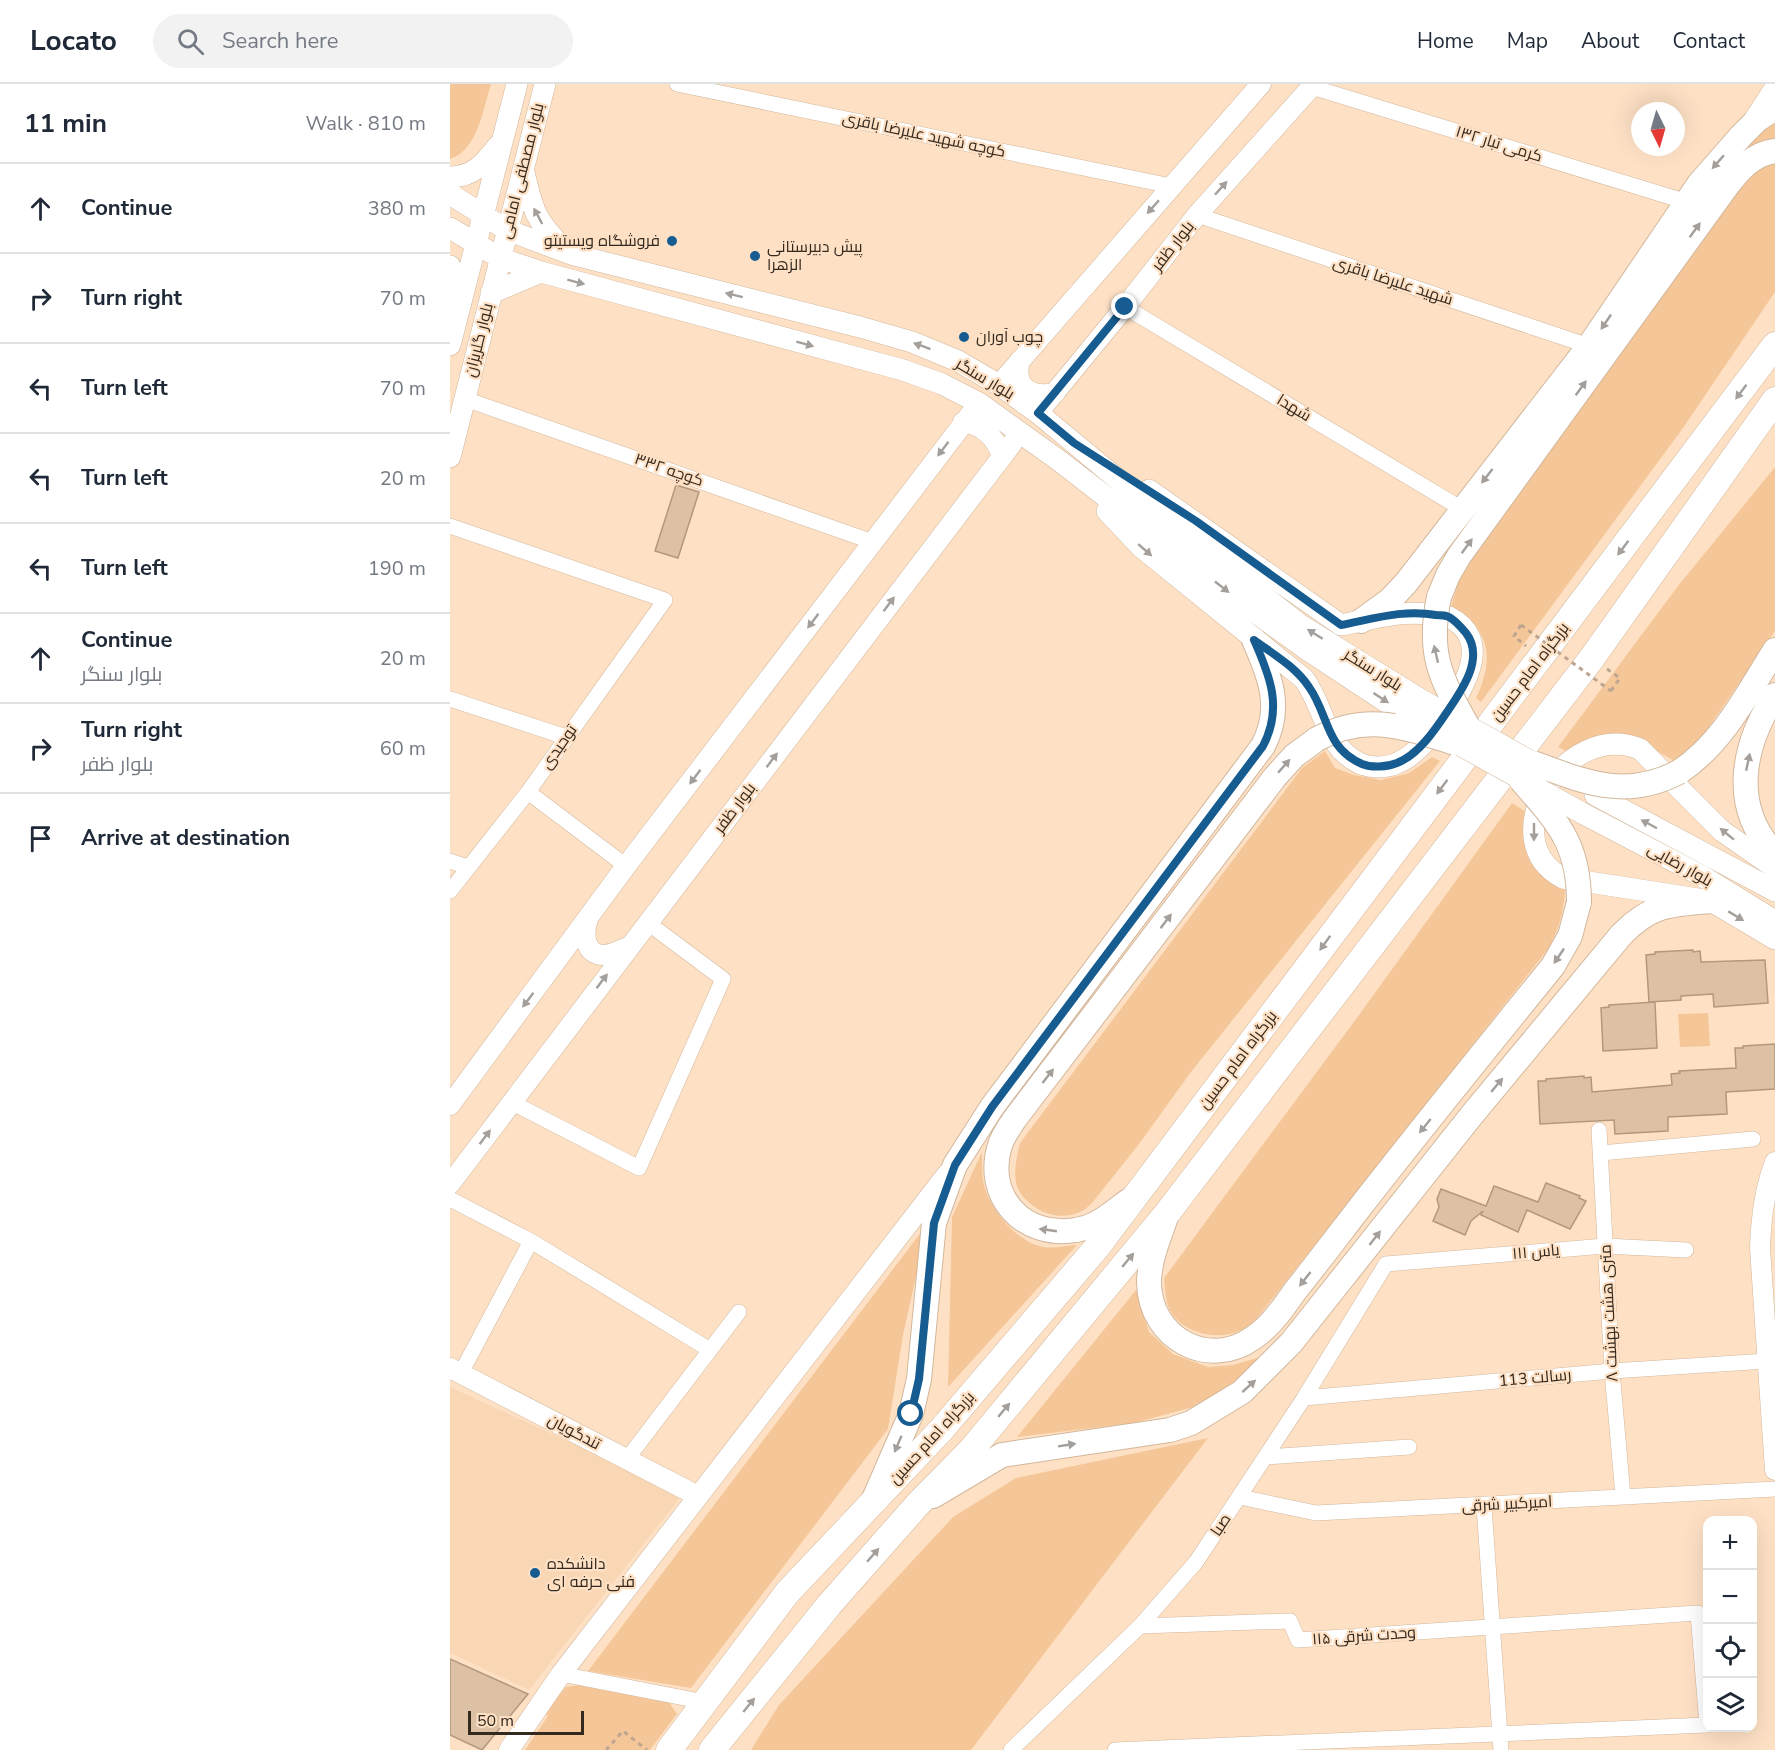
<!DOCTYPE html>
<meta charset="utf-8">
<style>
:root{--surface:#fff;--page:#f2f2f3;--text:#1f2937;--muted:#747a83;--line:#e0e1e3}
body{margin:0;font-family:"Nunito Sans",Cairo,sans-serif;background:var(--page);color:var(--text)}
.controls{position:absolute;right:18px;bottom:18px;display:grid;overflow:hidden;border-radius:12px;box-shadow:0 6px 24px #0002}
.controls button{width:54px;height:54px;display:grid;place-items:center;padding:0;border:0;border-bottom:2px solid var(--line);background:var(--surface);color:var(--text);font:30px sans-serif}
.compass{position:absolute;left:1181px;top:18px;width:54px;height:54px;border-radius:50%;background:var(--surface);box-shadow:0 6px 24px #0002;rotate:175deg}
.scale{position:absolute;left:18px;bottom:15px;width:116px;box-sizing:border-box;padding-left:6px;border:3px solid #34291e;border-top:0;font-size:16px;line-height:21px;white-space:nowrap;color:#34291e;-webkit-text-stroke:4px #fee1c5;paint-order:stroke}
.stop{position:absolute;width:18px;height:18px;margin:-14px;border:4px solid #165c90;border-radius:50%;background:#fff}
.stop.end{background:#165c90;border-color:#fff;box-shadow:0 2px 6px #0008}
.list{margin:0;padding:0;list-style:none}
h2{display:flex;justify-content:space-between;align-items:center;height:78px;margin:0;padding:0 24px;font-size:26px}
h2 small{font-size:20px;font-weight:400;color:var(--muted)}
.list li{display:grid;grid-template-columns:39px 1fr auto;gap:18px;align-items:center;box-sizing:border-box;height:90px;padding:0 24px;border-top:2px solid var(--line)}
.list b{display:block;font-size:22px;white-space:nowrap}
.list p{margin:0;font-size:20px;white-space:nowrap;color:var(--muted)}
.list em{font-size:20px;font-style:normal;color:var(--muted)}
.icon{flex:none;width:33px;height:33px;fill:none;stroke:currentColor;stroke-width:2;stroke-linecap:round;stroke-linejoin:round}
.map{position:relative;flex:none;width:1325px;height:1666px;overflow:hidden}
header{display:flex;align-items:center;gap:36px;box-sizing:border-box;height:84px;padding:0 30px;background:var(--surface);border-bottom:2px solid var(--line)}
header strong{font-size:28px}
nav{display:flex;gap:33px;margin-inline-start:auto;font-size:21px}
.search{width:420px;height:54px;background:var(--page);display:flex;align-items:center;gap:15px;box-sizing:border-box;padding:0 21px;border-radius:33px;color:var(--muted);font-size:22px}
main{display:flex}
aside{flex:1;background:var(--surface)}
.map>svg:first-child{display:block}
</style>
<header>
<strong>Locato</strong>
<div class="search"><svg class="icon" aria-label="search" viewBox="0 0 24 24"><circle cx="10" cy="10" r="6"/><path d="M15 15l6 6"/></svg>Search here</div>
<nav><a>Home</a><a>Map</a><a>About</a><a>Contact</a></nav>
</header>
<main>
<aside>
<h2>11 min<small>Walk · 810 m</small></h2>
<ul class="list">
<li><svg class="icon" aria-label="ahead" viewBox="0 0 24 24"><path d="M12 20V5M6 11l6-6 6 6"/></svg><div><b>Continue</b></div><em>380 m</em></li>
<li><svg class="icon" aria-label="right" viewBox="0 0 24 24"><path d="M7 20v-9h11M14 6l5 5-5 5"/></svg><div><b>Turn right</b></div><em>70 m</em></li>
<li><svg class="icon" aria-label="left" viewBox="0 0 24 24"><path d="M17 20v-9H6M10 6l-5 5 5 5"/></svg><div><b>Turn left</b></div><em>70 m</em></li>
<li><svg class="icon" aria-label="left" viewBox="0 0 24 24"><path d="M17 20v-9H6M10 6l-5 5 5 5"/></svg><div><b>Turn left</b></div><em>20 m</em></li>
<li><svg class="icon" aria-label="left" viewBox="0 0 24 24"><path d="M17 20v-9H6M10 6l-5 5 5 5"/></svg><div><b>Turn left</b></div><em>190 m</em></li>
<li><svg class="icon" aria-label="ahead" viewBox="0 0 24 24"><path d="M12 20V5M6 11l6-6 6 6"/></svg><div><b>Continue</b><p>بلوار سنگر</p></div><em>20 m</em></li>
<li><svg class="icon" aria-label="right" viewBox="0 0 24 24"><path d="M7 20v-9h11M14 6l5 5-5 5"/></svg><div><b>Turn right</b><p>بلوار ظفر</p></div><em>60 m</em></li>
<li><svg class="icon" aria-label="arrive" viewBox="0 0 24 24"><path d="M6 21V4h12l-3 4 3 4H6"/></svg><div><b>Arrive at destination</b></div></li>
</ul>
</aside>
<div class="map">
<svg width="1325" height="1666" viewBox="0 0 1325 1666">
<rect width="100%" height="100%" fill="#fee1c5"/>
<!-- built -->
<path fill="#f9d6b4" d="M0 1303 233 1410 79 1606 0 1569Z"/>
<!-- green -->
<path fill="#f5c697" d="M0 0H41C33 25 28 66 0 75Z
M1325 40V58L1305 60 1290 69 1317 44Z
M1325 78V208L1233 344 1031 618 1026 614C1037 591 1044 562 1024 541 1017 534 1008 529 1001 523L1008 499 1019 477 1295 96 1318 79Z
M1325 383V547L1245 663 1225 677C1182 654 1163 639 1118 668L1108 663 1228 502Z
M875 667 885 684 904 691 931 696 959 689 982 673 990 677 741 988 689 1060 642 1119C621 1142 583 1132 568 1105 562 1091 567 1072 570 1059L852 684Z
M1062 719 1075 727C1072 750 1072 774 1090 790 1097 796 1107 800 1115 805 1114 828 1109 845 1098 865L807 1234C802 1238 797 1243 792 1246 766 1258 729 1249 718 1222 715 1213 715 1203 714 1194L909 931Z
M1258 929 1260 962 1230 963 1228 930Z
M532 1068C532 1077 532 1087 533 1096 537 1123 567 1159 594 1163 604 1165 617 1161 627 1161L498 1303 502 1133Z
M472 1147 473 1161 453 1251 438 1345 241 1604 138 1587Z
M686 1206 699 1248 723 1270 758 1283 783 1281 810 1273 782 1309 747 1322 684 1339 567 1353Z
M758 1354 521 1666H301L329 1621 503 1433 566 1394Z
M142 1599 215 1612 227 1630 200 1666H75L98 1632 95 1629 116 1603Z"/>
<!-- building -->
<path fill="#ddc1a5" stroke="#b3987e" stroke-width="1.5" d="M226 401 249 408 228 474 205 467Z
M1243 866V868L1250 867 1251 878 1315 876 1318 919 1264 923 1263 910 1231 912V916L1199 918 1196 871 1205 870V868Z
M1205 918 1207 964 1153 967 1151 924 1159 923V921Z
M1325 960V1005L1276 1008 1277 1030 1218 1033V1047L1165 1050 1164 1036 1090 1040 1088 997H1096V995L1134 992V994L1141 993 1142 1008 1222 1001 1221 990 1230 989 1229 987 1286 984 1285 964H1293V962Z
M1096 1099 1130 1112 1129 1114 1136 1117 1120 1145 1077 1126 1068 1148 1031 1131 1033 1127 1021 1137 1015 1151 983 1137 989 1123 987 1115 991 1105 1036 1122 1044 1102 1088 1118Z
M0 1575 78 1610 32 1666 0 1651Z"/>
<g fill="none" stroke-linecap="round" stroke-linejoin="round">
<!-- minor casing -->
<g stroke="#d2b79c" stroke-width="16">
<path id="minor" d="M227 0 721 102
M862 3 1237 118
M1302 34 1324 0
M747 131 1139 262
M675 223 1012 425
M15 315 423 458
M0 442 215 516 78 708 0 807
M0 615 116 653
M78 708 176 782
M0 777 18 783
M61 1018 189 1084 273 895 198 839
M1149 1046 1162 1287 1173 1412
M1151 1069 1303 1055
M0 1115 81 1157 260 1266
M11 1289 81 1157
M854 1314 1162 1287 1317 1277
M816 1373 959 1363
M177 1375 289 1228
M790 1413 866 1429 1325 1405
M1034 1422 1051 1666
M111 1590 255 1618
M561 1666 690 1542 746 1478 854 1314 936 1180 1155 1162 1236 1166
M665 1666 1257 1641 1248 1529 848 1556 840 1537 690 1542"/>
</g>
<!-- tertiary casing -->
<g stroke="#d2b79c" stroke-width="21">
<path id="tertiary" d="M570 276C563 303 580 314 605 309
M549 301 811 0
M588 329 675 223 747 131 864 0
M513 338C534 342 544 352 552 371
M138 835C133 849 134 872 155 871 163 870 171 866 178 863
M0 1021 176 782 529 319
M1325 1078C1314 1106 1311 1134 1310 1164L1325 1386
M0 1100 570 349
M0 1284 248 1412
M59 1666 111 1590 497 1090"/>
</g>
<!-- secondary casing -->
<g stroke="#d2b79c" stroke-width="22">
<path id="secondary" d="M74 88C82 124 86 139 114 164
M0 93C23 93 35 79 48 62
M0 110 57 146 121 170 410 243 462 258 508 277 549 301 588 329 731 448 852 542 968 614
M0 144 50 174 91 188 453 286 492 300 529 319 611 378 799 524 856 565 956 631
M0 182 11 219
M41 209 91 188
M0 261 67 0
M0 373 95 0
M657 427 691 463 854 595C876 625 874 663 911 680 922 684 937 684 947 679 968 671 985 646 997 628 1016 600 1042 555 999 533 995 532 990 531 986 531 953 525 923 535 891 541L699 406
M1145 711 1325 807
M1132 729 1252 792 1325 837
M1325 784 1272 747 1190 665C1115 635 1041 756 1113 794L1261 817 1325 855"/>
</g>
<!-- primary casing -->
<g stroke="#d2b79c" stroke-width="26">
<path id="primary" d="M989 513 998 491 1009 472 1277 102C1290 85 1303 70 1325 67
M911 537 940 516 956 499 1139 262 1249 100 1291 52 1307 36 1325 24
M1325 611C1292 662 1280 723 1325 770
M1229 688C1273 659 1297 610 1325 566
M678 1117C662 1129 647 1143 626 1146 573 1155 534 1112 550 1061 553 1052 559 1044 564 1036L825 693 844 672 867 655
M716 1133C709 1154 699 1176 699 1199 700 1254 758 1286 803 1254 821 1242 833 1224 845 1207 865 1182 884 1157 904 1131 969 1047 1036 965 1103 882L1120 852 1129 818
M483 1412 552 1371 720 1346 741 1339 792 1308 841 1259 1021 1032 1172 850C1202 820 1221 820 1261 817
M424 1415 461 1330 469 1295 484 1139 505 1081 542 1023 813 662C833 624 820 592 804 556"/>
</g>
<!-- trunk casing -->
<g stroke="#d2b79c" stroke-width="27">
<path id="trunk" d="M219 1666 337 1509 491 1346 648 1162 1325 261
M262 1666 379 1521 468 1420 522 1365 718 1128 1142 574 1325 316"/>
</g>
<!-- path -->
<path stroke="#bda58f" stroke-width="3" stroke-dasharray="4.5 4.5" stroke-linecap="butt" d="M1071 541 1064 552 1076 562
M1157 585 1170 594 1161 607
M156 1666 173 1647 197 1666"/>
<!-- minor -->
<use href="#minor" stroke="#fff" stroke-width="15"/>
<!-- tertiary -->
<use href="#tertiary" stroke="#fff" stroke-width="20"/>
<!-- secondary -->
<use href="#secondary" stroke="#fff" stroke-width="21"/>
<!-- primary -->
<use href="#primary" stroke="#fff" stroke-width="24"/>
<!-- trunk -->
<use href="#trunk" stroke="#fff" stroke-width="26"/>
<!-- secondary-bridge casing -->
<g stroke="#d2b79c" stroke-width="22" stroke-linecap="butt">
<path id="secondary-bridge" d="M968 614 1096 686
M956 631 1132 729"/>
</g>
<!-- primary-bridge casing -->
<g stroke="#d2b79c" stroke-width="26" stroke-linecap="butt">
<path id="primary-bridge" d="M989 513C977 571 991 594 1018 643
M867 655C917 628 954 643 1005 659
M1083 679C1135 698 1175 716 1229 688
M1071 696C1107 738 1129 759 1129 818"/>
</g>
<!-- path-bridge -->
<path stroke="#bda58f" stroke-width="3" stroke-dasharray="4.5 4.5" stroke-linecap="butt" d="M1071 541 1161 607"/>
<!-- secondary-bridge -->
<use href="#secondary-bridge" stroke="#fff" stroke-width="21"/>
<!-- primary-bridge -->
<use href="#primary-bridge" stroke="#fff" stroke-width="24"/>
</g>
<!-- one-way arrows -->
<defs><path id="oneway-solid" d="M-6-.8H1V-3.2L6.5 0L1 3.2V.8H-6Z" transform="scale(1.5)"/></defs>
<g fill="#a49f9a">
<use href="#oneway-solid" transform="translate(1268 78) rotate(131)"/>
<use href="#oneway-solid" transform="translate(771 104) rotate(-48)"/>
<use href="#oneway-solid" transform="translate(703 123) rotate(131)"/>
<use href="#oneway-solid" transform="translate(88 132) rotate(-118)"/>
<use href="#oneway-solid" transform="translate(1245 146) rotate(-54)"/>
<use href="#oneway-solid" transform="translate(126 198) rotate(15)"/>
<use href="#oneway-solid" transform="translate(284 211) rotate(-166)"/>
<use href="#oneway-solid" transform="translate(1156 238) rotate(124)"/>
<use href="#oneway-solid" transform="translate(355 260) rotate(15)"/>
<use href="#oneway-solid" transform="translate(472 262) rotate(-160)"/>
<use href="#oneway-solid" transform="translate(1131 304) rotate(-54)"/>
<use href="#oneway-solid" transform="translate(1291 308) rotate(127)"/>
<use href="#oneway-solid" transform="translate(493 365) rotate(127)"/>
<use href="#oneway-solid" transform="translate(1037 392) rotate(128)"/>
<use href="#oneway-solid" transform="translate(1017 462) rotate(-54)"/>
<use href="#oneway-solid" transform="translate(1173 464) rotate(127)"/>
<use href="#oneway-solid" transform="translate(695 466) rotate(41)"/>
<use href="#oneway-solid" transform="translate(772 503) rotate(38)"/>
<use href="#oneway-solid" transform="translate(439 520) rotate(-53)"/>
<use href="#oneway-solid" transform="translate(363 537) rotate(127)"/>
<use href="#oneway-solid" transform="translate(865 550) rotate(-148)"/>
<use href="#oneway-solid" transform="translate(986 570) rotate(-103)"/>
<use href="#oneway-solid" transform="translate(931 614) rotate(33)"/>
<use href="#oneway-solid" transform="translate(322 676) rotate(-53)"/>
<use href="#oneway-solid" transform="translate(1298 678) rotate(-78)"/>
<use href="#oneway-solid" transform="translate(834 682) rotate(-49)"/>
<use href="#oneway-solid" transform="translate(245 693) rotate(127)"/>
<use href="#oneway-solid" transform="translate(992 703) rotate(127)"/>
<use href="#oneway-solid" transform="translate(1199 740) rotate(-152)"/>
<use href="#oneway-solid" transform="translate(1084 748) rotate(90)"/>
<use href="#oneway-solid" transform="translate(1277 750) rotate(-141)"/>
<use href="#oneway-solid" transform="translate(1286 832) rotate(31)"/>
<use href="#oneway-solid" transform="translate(716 837) rotate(-53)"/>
<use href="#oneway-solid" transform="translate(875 859) rotate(126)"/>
<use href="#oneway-solid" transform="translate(1109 872) rotate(124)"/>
<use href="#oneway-solid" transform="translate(152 897) rotate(-53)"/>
<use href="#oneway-solid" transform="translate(78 916) rotate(127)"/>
<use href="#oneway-solid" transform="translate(598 992) rotate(-52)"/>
<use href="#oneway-solid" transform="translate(1047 1001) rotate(-50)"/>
<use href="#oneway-solid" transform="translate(975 1042) rotate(129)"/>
<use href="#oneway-solid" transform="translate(35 1053) rotate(-53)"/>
<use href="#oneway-solid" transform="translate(598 1146) rotate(-172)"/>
<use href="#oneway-solid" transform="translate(925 1154) rotate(-52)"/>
<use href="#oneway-solid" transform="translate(678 1176) rotate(-50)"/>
<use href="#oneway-solid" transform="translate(855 1195) rotate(128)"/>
<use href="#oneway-solid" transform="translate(799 1302) rotate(-42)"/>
<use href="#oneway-solid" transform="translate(554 1326) rotate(-50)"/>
<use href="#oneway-solid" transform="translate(448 1360) rotate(113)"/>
<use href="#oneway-solid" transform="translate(617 1361) rotate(-9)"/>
<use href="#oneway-solid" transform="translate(423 1471) rotate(-49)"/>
<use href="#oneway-solid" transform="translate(299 1621) rotate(-51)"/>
</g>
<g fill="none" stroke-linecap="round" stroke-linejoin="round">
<!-- route -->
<path stroke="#165c90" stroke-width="8" d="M461 1330 469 1295 484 1139 505 1081 542 1023 813 662C833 624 820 592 804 556 823 570 846 583 859 603 879 631 875 664 912 680 922 684 937 683 947 679 968 671 985 646 997 628 1012 606 1035 574 1016 549 1011 543 1006 537 999 533 995 531 990 531 986 531 953 525 923 535 891 541L746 437 624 359 588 329 675 223"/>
</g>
<!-- markers -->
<g fill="#165c90" stroke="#fee1c5" stroke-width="2">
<circle cx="222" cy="157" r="6"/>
<circle cx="305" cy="172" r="6"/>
<circle cx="514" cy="253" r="6"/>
<circle cx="85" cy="1489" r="6"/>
</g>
<g text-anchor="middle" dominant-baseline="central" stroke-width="4.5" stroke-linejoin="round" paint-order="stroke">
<!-- street labels -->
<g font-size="16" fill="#34291e" stroke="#fee1c5">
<text transform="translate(474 51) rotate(12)">کوچه شهید علیرضا باقری</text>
<text transform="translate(1049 60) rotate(17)">کرمی تبار ۱۳۲</text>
<text transform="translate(72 87) rotate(-76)">بلوار مصطفی امامی</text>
<text transform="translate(723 162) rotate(-52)">بلوار ظفر</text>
<text transform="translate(943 197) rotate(18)">شهید علیرضا باقری</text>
<text transform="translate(29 256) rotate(-76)">بلوار گلریزان</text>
<text transform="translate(535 295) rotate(31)">بلوار سنگر</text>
<text transform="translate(844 324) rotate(31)">شهدا</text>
<text transform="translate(219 386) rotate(19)">کوچه ۳۳۲</text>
<text transform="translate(923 586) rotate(32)">بلوار سنگر</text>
<text transform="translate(1080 588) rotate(-53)">بزرگراه امام حسین</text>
<text transform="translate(109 663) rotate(-55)">توحیدی</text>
<text transform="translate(285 724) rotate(-53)">بلوار ظفر</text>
<text transform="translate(1230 781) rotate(29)">بلوار رضایی</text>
<text transform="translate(788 976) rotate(-53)">بزرگراه امام حسین</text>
<text transform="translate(1086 1168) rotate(-5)">یاس ۱۱۱</text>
<text transform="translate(1159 1229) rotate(-93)">۸ متری هشت بهشت</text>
<text transform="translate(1085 1294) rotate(-5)">رسالت 113</text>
<text transform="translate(124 1348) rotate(28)">تندگویان</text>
<text transform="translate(482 1354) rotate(-48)">بزرگراه امام حسین</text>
<text transform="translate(1057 1420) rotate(-3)">امیرکبیر شرقی</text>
<text transform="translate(771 1441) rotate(-56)">صبا</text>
<text transform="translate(914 1552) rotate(-4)">۱۱۵ وحدت شرقی</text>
</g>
<!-- poi labels -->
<g font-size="16" fill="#34291e" stroke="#fee1c5" text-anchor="start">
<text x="210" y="157" text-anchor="end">فروشگاه ویستیتو</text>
<text x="317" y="163">پیش دبیرستانی<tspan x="317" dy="18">الزهرا</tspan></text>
<text x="526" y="253">چوب آوران</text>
<text x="97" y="1480">دانشکده<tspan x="97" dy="18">فنی حرفه ای</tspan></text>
</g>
</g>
</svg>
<div class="controls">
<button>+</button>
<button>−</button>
<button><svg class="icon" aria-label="locate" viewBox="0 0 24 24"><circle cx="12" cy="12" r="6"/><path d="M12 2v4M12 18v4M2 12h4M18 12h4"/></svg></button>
<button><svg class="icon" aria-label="layers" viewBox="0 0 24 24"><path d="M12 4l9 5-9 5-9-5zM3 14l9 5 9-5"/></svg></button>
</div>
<svg class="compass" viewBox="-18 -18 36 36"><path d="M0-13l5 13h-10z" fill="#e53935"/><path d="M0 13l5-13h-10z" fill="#747a83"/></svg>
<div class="scale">50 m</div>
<div class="stop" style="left:461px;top:1330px"></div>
<div class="stop end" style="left:675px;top:223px"></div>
</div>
</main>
